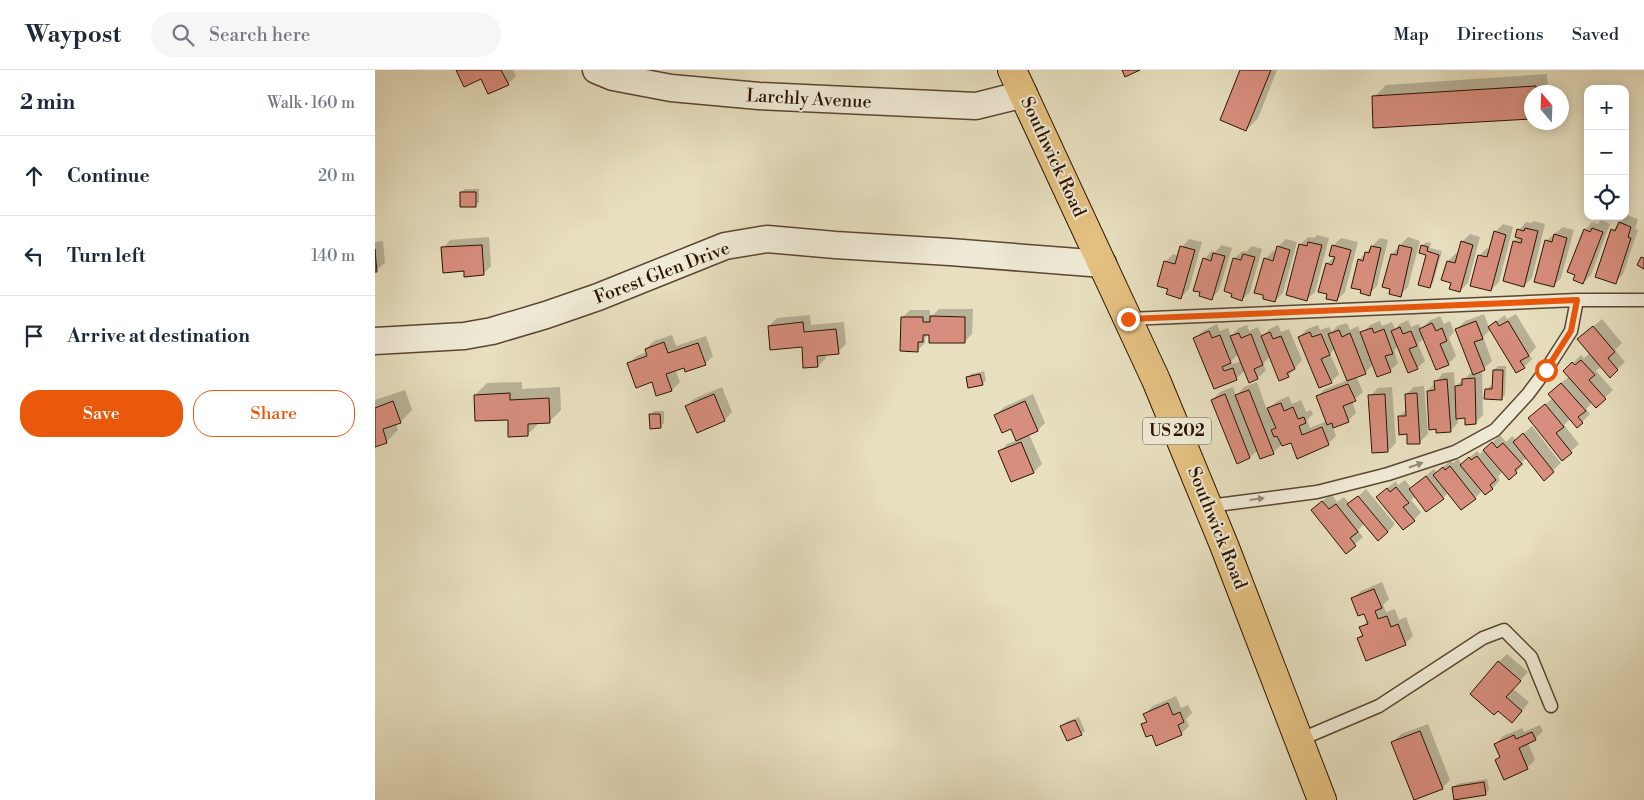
<!DOCTYPE html>
<meta charset="utf-8">
<style>
:root{--surface:#fff;--page:#f6f6f7;--text:#1f2937;--muted:#747a83;--line:#e0e1e3;--accent:#ea580c}
body{margin:0;font-family:"Libre Bodoni",serif;background:var(--page);color:var(--text)}
.controls{position:absolute;right:15px;top:15px;display:grid;overflow:hidden;border-radius:10px;box-shadow:0 2px 12px #0003}
.controls button{width:45px;height:45px;display:grid;place-items:center;padding:0;border:0;border-bottom:1px solid var(--line);background:var(--surface);color:var(--text);font:25px sans-serif}
.compass{position:absolute;left:1149px;top:15px;width:45px;height:45px;border-radius:50%;background:var(--surface);box-shadow:0 2px 12px #0003;rotate:341deg}
.stop{position:absolute;width:15px;height:15px;margin:-11px;border:4px solid #ea580c;border-radius:50%;background:#fff}
.stop.end{background:#ea580c;border-color:#fff;box-shadow:0 1px 5px #0008}
.list{margin:0;padding:0;list-style:none}
h2{display:flex;justify-content:space-between;align-items:center;height:65px;margin:0;padding:0 20px;font-size:21px}
h2 small{font-size:16px;font-weight:400;color:var(--muted)}
.list li{display:grid;grid-template-columns:32px 1fr auto;gap:15px;align-items:center;box-sizing:border-box;height:80px;padding:0 20px;border-top:1px solid var(--line)}
.list b{display:block;font-size:19px;white-space:nowrap}
.list em{font-size:16px;font-style:normal;color:var(--muted)}
.actions{display:flex;gap:10px;padding:15px 20px}
.actions a{flex:1;padding:11px 0;border:1px solid var(--accent);border-radius:20px;text-align:center;font-size:18px;color:var(--accent)}
.actions .main{background:var(--accent);color:#fff}
.icon{flex:none;width:28px;height:28px;fill:none;stroke:currentColor;stroke-width:2;stroke-linecap:round;stroke-linejoin:round}
.map{position:relative;flex:none;width:1269px;height:730px;overflow:hidden}
header{display:flex;align-items:center;gap:30px;box-sizing:border-box;height:70px;padding:0 25px;background:var(--surface);border-bottom:1px solid var(--line)}
header strong{font-size:24px}
nav{display:flex;gap:28px;margin-inline-start:auto;font-size:18px}
.search{width:350px;height:45px;background:var(--page);display:flex;align-items:center;gap:12px;box-sizing:border-box;padding:0 18px;border-radius:28px;color:var(--muted);font-size:19px}
main{display:flex}
aside{flex:1;background:var(--surface)}
.map>svg:first-child{display:block}
</style>
<header>
<strong>Waypost</strong>
<div class="search"><svg class="icon" aria-label="search" viewBox="0 0 24 24"><circle cx="10" cy="10" r="6"/><path d="M15 15l6 6"/></svg>Search here</div>
<nav><a>Map</a><a>Directions</a><a>Saved</a></nav>
</header>
<main>
<aside>
<h2>2 min<small>Walk · 160 m</small></h2>
<ul class="list">
<li><svg class="icon" aria-label="ahead" viewBox="0 0 24 24"><path d="M12 20V5M6 11l6-6 6 6"/></svg><div><b>Continue</b></div><em>20 m</em></li>
<li><svg class="icon" aria-label="left" viewBox="0 0 24 24"><path d="M17 20v-9H6M10 6l-5 5 5 5"/></svg><div><b>Turn left</b></div><em>140 m</em></li>
<li><svg class="icon" aria-label="arrive" viewBox="0 0 24 24"><path d="M6 21V4h12l-3 4 3 4H6"/></svg><div><b>Arrive at destination</b></div></li>
</ul>
<div class="actions"><a class="main">Save</a><a>Share</a></div>
</aside>
<div class="map">
<svg width="1269" height="730" viewBox="0 0 1269 730">
<rect width="100%" height="100%" fill="#e7dfbf"/>
<filter id="stains"><feTurbulence type="fractalNoise" baseFrequency=".004" numOctaves="4"/><feColorMatrix values="0 0 0 0 .2 0 0 0 0 .09 0 0 0 0 .02 0 0 0 .5 -.17"/></filter>
<radialGradient id="worn" r=".72"><stop offset=".6" stop-color="#630" stop-opacity="0"/><stop offset="1" stop-color="#630" stop-opacity=".3"/></radialGradient>
<!-- shadow -->
<path fill="#0003" fill-rule="evenodd" d="M82 0H138L141 6 133 14Z
M867 0H902L883 48 871 60Z
M1172 4 1173 22H1156V48L999 57V27L1011 15Z
M90 119H104V132L100 136 86 123Z
M1252 145 1263 149 1260 159 1263 160 1248 204 1240 212 1238 160Z
M1226 150 1235 154 1216 205 1208 213 1210 160 1217 152 1223 154Z
M1159 151 1170 154 1157 208 1149 216 1139 171 1144 167V160L1151 152 1156 153Z
M1128 154 1138 157 1124 212 1116 220 1104 186 1112 178 1115 179 1120 162Z
M1188 157 1199 160 1186 208 1178 216 1171 171Z
M1095 164 1105 167 1093 213 1085 221 1077 212 1073 191 1081 183 1083 184 1087 172Z
M942 165 954 168 940 222 932 229 925 175 933 167 939 168Z
M114 167 116 196 108 204 90 200 68 178 75 170Z
M1033 167 1045 171 1033 217 1025 225 1017 184Z
M966 168 983 172 970 222 962 230 954 223 952 194 960 186 958 176Z
M1005 168 1013 170 1002 216 994 224 984 190Z
M814 169 827 172 814 219 806 227 794 218 790 192 798 184 804 186 807 177Z
M911 169 922 172 908 223 900 231 890 189 898 181 901 182 903 177Z
M8 171 10 193 0 201V172Z
M1051 172 1056 173 1055 178 1067 181 1058 213 1055 217 1053 184 1047 176Z
M847 175 857 178 844 220 837 228 829 189 837 181 840 182Z
M877 176 887 179 875 222 867 230 859 189 867 181 871 182Z
M564 239H598L597 264 589 272 555 263 550 268V273L542 281 527 248 535 240H555V245H558Z
M1109 244 1114 257 1130 245 1132 249 1141 244 1161 277 1154 285 1157 289 1149 297 1116 259 1108 267 1117 291 1107 300 1108 345 1100 353 1091 347H1083V353L1075 361 1053 321 1068 303 1079 302 1080 317 1098 301 1082 259 1090 251Z
M435 245 436 255 469 252 471 274 463 282 450 284 451 288 443 296 428 276 394 256 402 248Z
M1065 246 1069 254 1075 251 1079 262 1074 268 1081 286 1073 294 1049 268 1043 274 1050 291 1042 298 1023 276 1019 281 1023 293 1015 301 998 294 990 303 981 306 988 322 977 331 981 343 973 351 958 357 961 366 953 374 916 371 907 374 898 383 883 380 875 387 862 392 837 330 845 322 858 317 861 326 869 317 882 312 892 340 902 331 914 326 917 334 926 330 931 342 936 340 938 344 932 350 935 358 952 351 942 327 950 319 973 310 960 278 955 284 964 304 956 312 924 267 932 259 943 255 945 260 954 257 957 262 962 256 972 253 975 260 983 256 986 264 995 255 1005 251 1007 256 1017 252 1020 259 1025 254 1033 250 1036 257 1044 254 1046 259 1054 251Z
M1227 249 1247 273 1240 280 1250 292 1235 306 1226 296 1221 301 1238 320 1221 336 1218 332 1211 339 1215 344 1202 357 1195 349 1189 355 1204 374 1187 389 1154 348 1178 328 1182 316 1195 306 1190 301 1206 285 1209 288 1215 283 1212 262Z
M842 254 845 261 853 258 856 266 864 258 872 255 874 261 883 257 887 266 895 259 903 255 906 262 914 259 927 290 913 306 895 286 888 294 891 300 883 308 874 311 870 300 862 308 840 318 820 268 828 261ZM863 284 866 291 857 294 856 291Z
M297 265 301 276 331 266 338 286 330 294 310 296 300 299 305 312 297 320 282 325 277 311 254 293 262 286 272 282 271 279 279 271Z
M1123 296H1131L1130 325 1126 329 1111 320 1115 316H1119V300Z
M609 301 611 310 608 314 592 308 596 304Z
M147 312V319L185 317 186 340 174 352 164 353 152 365 134 348 100 325 112 313Z
M1049 316 1053 364 1045 372 1033 363 1024 347 1032 339 1031 324 1039 317Z
M347 317 357 342 350 350 312 336 320 328Z
M1017 317 1021 373 1013 381 995 326 1003 318Z
M30 320 37 340 25 352 21 353 23 360 12 371 0 376V330Z
M658 324 670 353 663 360 654 364 667 394 659 402 636 411 625 382 632 374 642 370 637 357 621 345 629 337Z
M279 341H289V353L285 357 275 345Z
M1157 356 1186 393 1169 409 1152 388 1147 392 1149 394 1141 402 1128 401 1123 407 1125 410 1118 418 1111 423 1108 420 1100 428 1074 422 1068 428 1040 426 1036 430 1046 442 1039 450 1011 419 1021 411 1023 415 1030 410 1036 418 1059 399 1062 403 1076 390 1078 393 1083 389 1087 394 1102 381 1105 384 1125 365 1131 372 1137 366 1141 370Z
M991 419 1020 454 1013 462 990 453 983 460 988 467 971 482 946 432 956 424 962 432 969 427 975 434Z
M1007 512 1014 529 1008 535 1011 542 1020 539 1024 550 1031 547 1038 566 1030 574 983 568 988 563 986 558 993 550 990 542 978 529 986 521Z
M1132 584 1153 602 1138 619 1154 632 1145 644 1123 639 1124 592Z
M801 626 806 638 813 635 817 643 811 649 814 656 806 664 778 663 767 655 772 650 770 644 778 636Z
M704 647 710 661 706 664 687 656 691 652Z
M1053 654 1075 710 1067 718 1018 672 1026 664Z
M1165 655 1168 661 1160 669 1153 673 1160 690 1152 698 1121 690 1126 686 1120 674 1128 666 1147 658 1149 662Z
M1112 709 1114 720 1110 724 1079 718 1082 714Z"/>
<!-- building -->
<path fill="#d88e7e" stroke="#2c1300" d="M81 0H126L134 15 113 24 106 9 89 17Z
M747 0H765L750 7Z
M865 0H896L871 61 845 50Z
M1161 16V22H1156V49L998 58 997 26Z
M85 122H101V137H85Z
M1244 152 1256 157 1253 167 1256 168 1241 214 1220 207 1236 159 1240 161Z
M1150 158 1163 161 1149 217 1128 211 1138 171 1146 173 1147 169 1140 167 1142 159 1149 161Z
M1217 158 1228 162 1208 214 1198 210 1200 205 1192 202 1209 159 1215 162Z
M1119 161 1131 165 1116 221 1095 216 1103 185 1112 187Z
M1179 164 1192 168 1179 217 1159 212 1170 170 1177 172Z
M1086 171 1098 175 1085 222 1074 219 1076 213 1066 210 1072 191 1080 193Z
M933 172 947 175 932 231 911 225 924 174 932 176Z
M107 175 109 205 89 207V201L68 203 66 177Z
M957 175 976 180 962 231 951 229 952 224 943 222 951 193 957 195 960 187 954 186Z
M1024 175 1037 178 1026 227 1014 224 1015 219 1007 217 1016 184 1022 185Z
M1046 175 1053 177 1052 181 1064 185 1055 218 1043 215 1051 185 1044 183Z
M805 176 820 180 806 229 791 224 793 219 782 216 789 191 800 194Z
M902 176 915 180 900 232 888 229V225L879 223 889 188 898 191Z
M996 176 1006 178 995 226 985 223 986 220 976 218 983 189 988 191 990 182 994 183Z
M0 179 2 202H0Z
M838 183 850 186 837 230 824 226 825 222 818 221 828 188 836 191Z
M868 184 880 187 867 231 856 227 857 224 849 221 858 188 866 190Z
M1266 187 1269 188V199L1262 195Z
M555 246 590 247V273H554V265H548V272H543V282L525 281 526 247H548V252H555Z
M1101 251 1108 269 1099 272 1110 300 1098 305 1080 259Z
M1121 251 1124 256 1133 251 1154 286 1145 291 1150 298 1141 303 1113 257Z
M428 252 429 262 461 259 464 284 442 286 443 297 428 298 427 277 395 280 393 256Z
M1057 253 1061 261 1067 258 1072 271 1065 274 1074 295 1061 300 1044 259Z
M1218 256 1240 282 1233 288 1243 300 1235 308 1202 269Z
M1025 257 1028 264 1036 261 1042 276 1034 279 1043 299 1033 303 1016 261Z
M997 258 999 263 1009 259 1018 284 1010 286 1016 302 1002 307 985 262Z
M964 260 967 267 975 263 991 304 972 311 953 264Z
M834 261 837 268 845 265 856 293 847 297 849 301 858 298 862 310 839 319 818 268Z
M895 262 898 269 906 266 920 299 912 303 914 307 904 311 886 266Z
M935 262 937 267 946 264 955 285 946 289 957 313 944 318 923 267Z
M864 263 866 268 876 264 888 295 879 299 883 309 874 313 855 266Z
M289 272 293 283 323 273 331 295 310 302 309 298 291 304 297 321 281 326 277 312 261 318 252 293 272 286 270 279Z
M1206 290 1220 305 1214 310 1231 329 1221 338 1188 301 1197 292 1200 295Z
M1118 300H1128L1127 330 1109 329 1110 319H1117Z
M605 304 608 315 593 318 591 307Z
M1100 308 1101 354 1090 355V348L1081 349 1080 316 1087 315V309Z
M1072 309 1076 362 1061 363V359L1054 360 1052 321 1060 320 1059 311Z
M1186 313 1211 341 1203 347 1208 353 1202 358 1173 324Z
M973 314 981 331 968 336 974 352 958 358 957 353 952 355 941 326Z
M874 320 899 384 885 389 860 325Z
M135 323V330L174 328 175 353 153 354V366L133 367V350L100 351 99 325Z
M1042 323 1045 374H1032V364L1024 365 1023 346H1031L1030 324Z
M339 324 350 351 322 363 310 336Z
M850 324 875 388 862 394 836 330Z
M1010 324 1013 382 997 383 993 325Z
M18 331 26 353 8 359 12 373 0 377V338Z
M650 331 663 361 641 371 636 359 627 363 619 345Z
M906 333 909 341 918 337 923 349 929 347 931 353 924 356 927 365 947 357 954 375 922 389 916 373 907 376 902 366 899 367 896 360 901 358 892 338Z
M1170 334 1189 357 1181 363 1197 383 1187 391 1153 348Z
M274 344H285L286 358 275 359Z
M1148 363 1179 402 1169 411 1138 372Z
M646 372 659 403 636 412 623 381Z
M1117 372 1122 378 1128 373 1147 394 1140 400 1142 403 1134 410 1108 380Z
M1102 386 1121 410 1115 415 1118 419 1110 425 1085 395 1094 387 1096 390Z
M1075 396 1101 429 1086 440 1058 405 1068 397 1070 400Z
M1051 406 1069 429 1051 442 1034 419Z
M1021 417 1034 433 1028 437 1040 451 1028 460 1001 427 1012 418 1015 422Z
M983 426 1013 462 1003 471 972 434Z
M947 431 954 439 961 434 983 462 975 468 981 476 971 484 936 440Z
M999 519 1007 538 1000 541 1003 549 1012 546 1016 557 1023 554 1031 575 991 591 982 568 988 566 984 557 993 554 989 544 983 546 976 528Z
M1123 591 1146 611 1131 627 1147 641 1137 653 1123 641 1119 645 1095 624Z
M793 633 798 645 805 642 809 652 803 655 807 665 781 676 777 665 771 667 766 654 772 652 768 644Z
M700 650 707 665 692 671 685 656Z
M1045 661 1068 719 1039 730 1016 672Z
M1157 662 1161 670 1144 678 1153 699 1129 710 1120 690 1125 687 1119 674 1139 665 1141 669Z
M1109 712 1111 725 1079 730 1077 717Z"/>
<g fill="none" stroke-linecap="round" stroke-linejoin="round">
<!-- service casing -->
<g stroke="#5b4630" stroke-width="15">
<path id="service" d="M753 249 1202 230H1269
M834 436 942 422 1013 404 1080 382 1120 360 1153 324 1171 300 1196 261 1202 230
M924 670 1004 636 1108 568 1129 560 1156 587 1176 636"/>
</g>
<!-- minor casing -->
<g stroke="#5b4630" stroke-width="29">
<path id="minor" d="M221 0 238 7 296 18 384 26 601 36 649 24
M0 271 89 266 117 261 171 245 223 227 350 176 392 169 460 175 575 182 728 194"/>
</g>
<!-- trunk casing -->
<g stroke="#2c1300" stroke-width="30">
<path id="trunk" d="M637 0 781 310 849 475 947 730"/>
</g>
<!-- service -->
<use href="#service" stroke="#efead5" stroke-width="12"/>
<!-- minor -->
<use href="#minor" stroke="#efead5" stroke-width="26"/>
<!-- trunk -->
<use href="#trunk" stroke="#e4c080" stroke-width="28"/>
</g>
<!-- one-way arrows -->
<defs><path id="oneway-solid" d="M-6-.8H1V-3.2L6.5 0L1 3.2V.8H-6Z" transform="scale(1.25)"/></defs>
<g fill="#978975">
<use href="#oneway-solid" transform="translate(1041 395) rotate(-19)"/>
<use href="#oneway-solid" transform="translate(882 429) rotate(-7)"/>
</g>
<g fill="none" stroke-linecap="round" stroke-linejoin="round">
<!-- route -->
<path stroke="#ea580c" stroke-width="6" d="M753 249 1202 230 1196 261 1171 300"/>
</g>
<g text-anchor="middle" dominant-baseline="central" stroke-width="4" stroke-linejoin="round" paint-order="stroke">
<!-- shield labels -->
<rect fill="#efead5" stroke="#665440" stroke-width="1" x="768" y="347.5" width="68" height="27" rx="4"/>
<g font-size="16" font-weight="bold" fill="#2c1300">
<text x="802" y="361">US 202</text>
</g>
<!-- street labels -->
<g font-size="18" fill="#2c1300" stroke="#efead5">
<text transform="translate(434 29) rotate(3)">Larchly Avenue</text>
<text transform="translate(678 87) rotate(65)">Southwick Road</text>
<text transform="translate(287 203) rotate(-21)">Forest Glen Drive</text>
<text transform="translate(842 458) rotate(68)">Southwick Road</text>
</g>
</g>
<rect width="100%" height="100%" filter="url(#stains)"/>
<rect width="100%" height="100%" fill="url(#worn)"/>
</svg>
<div class="controls">
<button>+</button>
<button>−</button>
<button><svg class="icon" aria-label="locate" viewBox="0 0 24 24"><circle cx="12" cy="12" r="6"/><path d="M12 2v4M12 18v4M2 12h4M18 12h4"/></svg></button>
</div>
<svg class="compass" viewBox="-18 -18 36 36"><path d="M0-13l5 13h-10z" fill="#e53935"/><path d="M0 13l5-13h-10z" fill="#747a83"/></svg>
<div class="stop" style="left:1171px;top:300px"></div>
<div class="stop end" style="left:753px;top:249px"></div>
</div>
</main>
